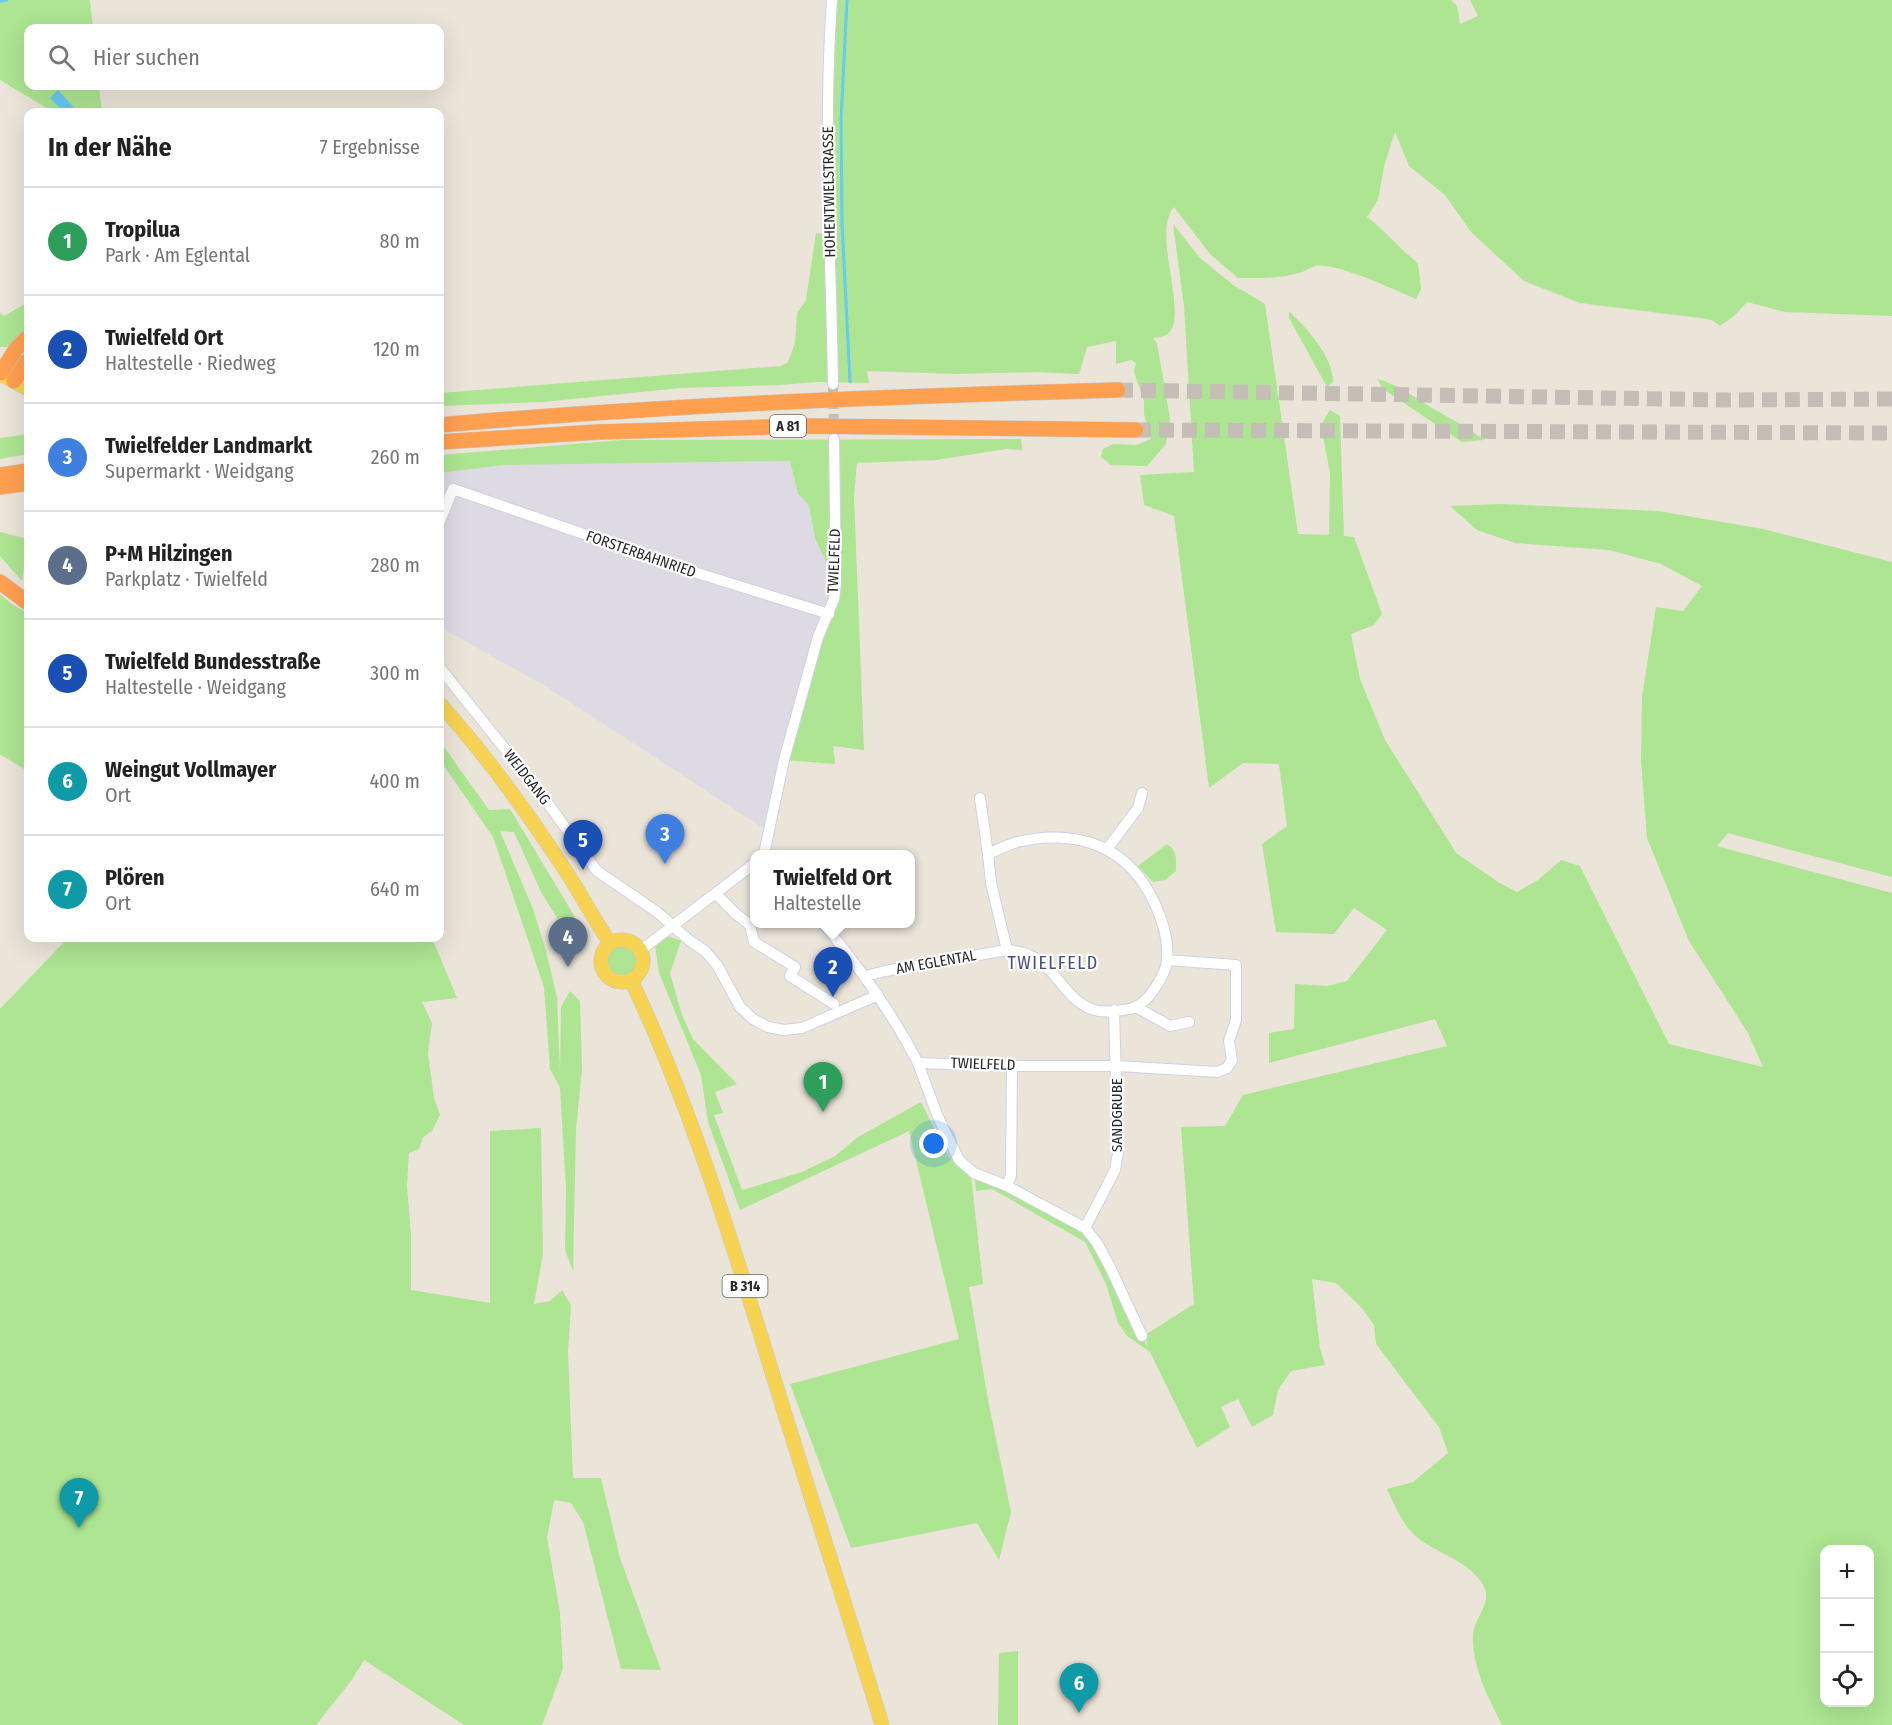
<!DOCTYPE html>
<html lang="de">
<meta charset="utf-8">
<style>
:root{--surface:#fff;--page:#f6f6f6;--text:#222;--muted:#767676;--line:#e0e0e0;--accent:#ea580c}
body{margin:0;font-family:"Fira Sans Condensed",sans-serif;background:var(--page);color:var(--text)}
.controls{position:absolute;right:18px;bottom:18px;display:grid;overflow:hidden;border-radius:12px;box-shadow:0 6px 24px #0002}
.controls button{width:54px;height:54px;display:grid;place-items:center;padding:0;border:0;border-bottom:2px solid var(--line);background:var(--surface);color:var(--text);font:30px sans-serif}
.you{position:absolute;left:934px;top:1144px;width:21px;height:21px;margin:-15px;border:4px solid #fff;border-radius:50%;background:#1a73e8;box-shadow:0 0 0 9px #1a73e833}
.badge{display:grid;place-items:center;width:39px;height:39px;border-radius:50%;background:var(--accent);color:#fff;font-size:20px;font-weight:700}
.pin{position:absolute;translate:-50% -50px;filter:drop-shadow(0 2px 3px #0008)}
.pin::after{content:'';position:absolute;top:32px;width:21px;height:18px;background:inherit;clip-path:polygon(0 0,100% 0,50% 100%)}
.popup{position:absolute;left:750px;top:850px;width:165px;height:78px;box-sizing:border-box;display:grid;place-content:center;border-radius:12px;background:var(--surface);filter:drop-shadow(0 2px 4px #0005);font-size:20px;white-space:nowrap;color:var(--muted)}
.popup b{font-size:22px;color:var(--text)}
.popup::after{content:'';position:absolute;left:50%;top:100%;margin-left:-12px;border:12px solid transparent;border-top-color:var(--surface)}
.list{margin:0;padding:0;list-style:none}
h2{display:flex;justify-content:space-between;align-items:center;height:78px;margin:0;padding:0 24px;font-size:26px}
h2 small{font-size:20px;font-weight:400;color:var(--muted)}
.list li{display:grid;grid-template-columns:39px 1fr auto;gap:18px;align-items:center;box-sizing:border-box;height:108px;padding:0 24px;border-top:2px solid var(--line)}
.list b{display:block;font-size:22px;white-space:nowrap}
.list p{margin:0;font-size:20px;white-space:nowrap;color:var(--muted)}
.list em{font-size:20px;font-style:normal;color:var(--muted)}
.icon{flex:none;width:33px;height:33px;fill:none;stroke:currentColor;stroke-width:2;stroke-linecap:round;stroke-linejoin:round}
.map{position:relative;flex:none;width:1892px;height:1725px;overflow:hidden}
.search{position:absolute;background:var(--surface);box-shadow:0 6px 24px #0002;left:24px;top:24px;width:420px;height:66px;display:flex;align-items:center;gap:15px;box-sizing:border-box;padding:0 21px;border-radius:12px;color:var(--muted);font-size:22px}
.panel{position:absolute;background:var(--surface);box-shadow:0 6px 24px #0002;left:24px;top:108px;width:420px;height:834px;border-radius:12px}
.map>svg:first-child{display:block}
</style>
<div class="map">
<svg width="1892" height="1725" viewBox="0 0 1892 1725">
<rect width="100%" height="100%" fill="#ebe4d9"/>
<!-- industrial -->
<path fill="#dddae3" d="M790 461 798 494 809 505 815 538 836 583 768 831 547 687 440 627V473L504 465Z"/>
<!-- green -->
<path fill="#ade592" fill-rule="evenodd" d="M0 0H90L93 28H28V86H99L102 112H51L45 107 0 80Z
M832 0H1451L1457 6 1460 24 1478 16 1470 0H1892V316L1785 312 1747 302 1734 316 1720 326 1712 320 1700 318 1580 303 1524 281 1471 232 1445 195 1409 166 1395 132 1384 166 1378 200 1367 217C1386 231 1399 249 1418 263L1421 289 1416 299C1395 290 1335 262 1315 266 1311 267 1306 271 1302 272 1282 279 1258 278 1238 278L1210 254 1174 207C1150 233 1192 321 1166 335 1163 337 1157 337 1153 338L1157 343 1170 419 1166 444 1147 466 1111 465 1101 457 1103 449 1113 444 1137 445 1151 439 1144 414V401L1134 372 1136 363 1131 360 1116 364V341L1087 347 1079 374 1034 372 956 374 867 371 869 383 815 382 780 385 681 388 543 402 440 406V393L781 366 788 362 795 343 797 313 806 300 816 233 829 235Z
M1173 224 1199 257 1233 285 1265 304 1298 534 1329 535 1330 473 1321 425 1330 410 1340 416 1344 536 1354 537 1382 614 1374 625 1351 634 1360 679 1385 740 1450 843 1456 853 1498 882 1517 892 1538 880 1561 860 1580 866 1669 1044 1763 1067 1748 1033 1689 941 1647 838 1641 760 1642 697 1656 607 1683 611 1702 586 1661 564 1609 550 1515 543 1477 530 1450 506 1503 504 1658 511 1763 529 1892 562V877L1728 833 1717 846 1892 893V1725H1502C1488 1696 1472 1668 1473 1635 1474 1616 1495 1603 1482 1583 1468 1561 1439 1554 1419 1539 1404 1527 1395 1507 1387 1489L1413 1482 1448 1453 1439 1427 1376 1344 1374 1325 1362 1308 1336 1283 1312 1279 1320 1349 1325 1365 1291 1371 1278 1390 1273 1415 1252 1427 1238 1399 1221 1407 1230 1427 1197 1448 1150 1352 1127 1336 1118 1323 1106 1284 1085 1242 992 1189 976 1191 974 1173 1085 1228 1148 1348 1145 1335 1194 1304 1181 1127 1225 1126 1243 1095 1447 1046 1435 1019 1269 1063V1033L1294 1029 1295 984 1328 986 1347 981 1387 930 1354 908 1334 934 1276 932 1262 844 1287 826 1279 764 1243 763 1209 788 1174 516 1144 505 1140 475 1194 472 1184 306ZM1824 1550H1870V1702H1824Z
M28 302V329L10 347H0V313L4 316Z
M1289 311C1307 329 1333 356 1333 382L1327 387 1289 318Z
M1377 379C1396 384 1410 394 1427 405 1447 417 1466 426 1484 440L1462 442 1383 389Z
M28 434V454L0 459V438Z
M1021 439 1022 450 1006 449 936 460 857 463 854 497 864 750 833 746 835 764 784 760 836 583 815 538 809 505 798 494 790 461 504 465 440 473V455L622 440Z
M0 532 28 539 22 581 0 556Z
M0 594 13 605 28 613V762L24 769 0 754Z
M442 744 489 810 510 809 575 917 582 941 577 950 541 892 514 832 500 831 533 909 546 951 557 997 560 1071 561 1007 570 991 580 1001 582 1068 576 1130 573 1271 565 1250 566 1189 560 1088 550 1069 544 987 493 837 440 760V748Z
M1167 844C1178 851 1176 860 1176 871L1165 880 1153 882 1138 866Z
M668 936 681 941 670 973 682 1015 693 1039 737 1084 715 1092 723 1113 714 1115 742 1190 802 1172 835 1156 858 1137 921 1102 948 1156 971 1175 983 1284 969 1287 988 1400 1011 1512 999 1560 977 1523 851 1548 790 1384 959 1339 909 1131 740 1210 708 1122 701 1075 659 973 655 945Z
M68 938H432L457 998 422 1002 432 1023 428 1053 434 1098 440 1115 432 1131 423 1137 419 1149 409 1153 407 1186 411 1234V1290L490 1303V1131L541 1128 543 1254 534 1304 550 1301 562 1290 571 1305 568 1352 573 1478H601L620 1558 661 1670 621 1669 583 1522 571 1503 554 1500 547 1538 560 1612 563 1669 542 1725H464L364 1660 351 1681 316 1725H0V1009Z
M605 960a16 16 0 1 1 32 0a16 16 0 1 1-32 0Z
M1018 1651V1725H998L999 1653Z"/>
<!-- water -->
<path fill="#66cbf3" d="M58 90 76 110 73 112H64L50 98Z"/>
<g fill="none" stroke-linecap="round" stroke-linejoin="round">
<!-- stream -->
<path stroke="#66cbf3" stroke-width="3" d="M847 0 841 120 842 223 850 382
M0 1 7 0"/>
<!-- minor-tunnel -->
<path stroke="#c4beb6" stroke-width="10" stroke-dasharray="10 5" stroke-linecap="butt" d="M833 384 834 432"/>
<!-- highway-tunnel -->
<path stroke="#c4beb6" stroke-width="15" stroke-dasharray="15 8" stroke-linecap="butt" d="M1118 390 1728 400 1892 399
M1136 430 1892 433"/>
<!-- minor casing -->
<g stroke="#ced1e2" stroke-width="12">
<path id="minor" d="M832 0C823 128 831 256 833 384
M440 521 453 489 697 573 829 614
M440 668 541 794 597 871 657 912 690 941 705 951 717 965 740 1007 753 1019 768 1027 784 1030 802 1028 878 995
M980 798 988 854
M1107 849 1138 808 1142 793
M764 854 784 760 818 637 834 599 836 583 834 439
M716 894 735 913 750 925 754 942 795 967 790 976 834 1004
M824 924C859 968 892 1012 918 1063L1012 1066H1117L1217 1072 1227 1068 1232 1060 1229 1041 1236 1020V965L1167 960
M641 950 755 863
M866 976 885 971 1007 950 991 883 988 854C997 850 1007 845 1017 842 1073 829 1122 843 1150 894 1160 913 1169 938 1167 960 1166 974 1149 1002 1135 1007 1126 1011 1108 1012 1099 1011 1066 1005 1058 967 1029 955 1023 952 1014 951 1007 950
M1136 1007 1170 1026 1189 1022
M918 1063 938 1117 959 1160 974 1173 1007 1186 1085 1228 1097 1243 1110 1267 1142 1336
M1007 1186 1011 1175 1012 1066
M1085 1228 1115 1170 1118 1153 1114 1010"/>
</g>
<!-- major casing -->
<g stroke="#c7c7c7" stroke-width="15">
<path id="major" d="M4 376 28 389
M440 704C488 757 530 816 569 876 583 898 595 921 610 943
M601 961a21 21 0 1 1 42 0a21 21 0 1 1-42 0Z
M631 980C694 1113 736 1255 779 1395 813 1505 849 1615 882 1725"/>
</g>
<!-- highway casing -->
<g stroke="#c7c7c7" stroke-width="16">
<path id="highway" d="M1 373 16 349 28 337
M14 381 28 360
M440 425C665 405 892 396 1118 390
M440 442 598 432 805 426 1136 430
M0 475 28 471
M0 487 28 483
M0 582 28 603"/>
</g>
<!-- minor -->
<use href="#minor" stroke="#fff" stroke-width="10"/>
<!-- major -->
<use href="#major" stroke="#f6d353" stroke-width="14"/>
<!-- highway -->
<use href="#highway" stroke="#ff9f50" stroke-width="15"/>
</g>
<g text-anchor="middle" dominant-baseline="central" stroke-width="4.5" stroke-linejoin="round" paint-order="stroke">
<!-- shield labels -->
<g fill="#fff" stroke="#686868" stroke-width="1.5">
<rect x="770" y="415" width="36" height="22" rx="4.5"/>
<rect x="722.5" y="1275" width="45" height="22" rx="4.5"/>
</g>
<g font-size="14" font-weight="bold" fill="#282828">
<text x="788" y="426">A 81</text>
<text x="745" y="1286">B 314</text>
</g>
<!-- street labels -->
<g font-size="15" fill="#282828" stroke="#fff">
<text transform="translate(829 192) rotate(-91)">HOHENTWIELSTRASSE</text>
<text transform="translate(641 554) rotate(19)">FORSTERBAHNRIED</text>
<text transform="translate(834 561) rotate(-88)">TWIELFELD</text>
<text transform="translate(527 777) rotate(52)">WEIDGANG</text>
<text transform="translate(936 962) rotate(-10)">AM EGLENTAL</text>
<text transform="translate(983 1064) rotate(2)">TWIELFELD</text>
<text transform="translate(1117 1115) rotate(-90)">SANDGRUBE</text>
</g>
<!-- quarter labels -->
<g font-size="18" letter-spacing="1.5" fill="#474f7a" stroke="#fff">
<text x="1053" y="963">TWIELFELD</text>
</g>
</g>
</svg>
<div class="controls">
<button>+</button>
<button>−</button>
<button><svg class="icon" aria-label="locate" viewBox="0 0 24 24"><circle cx="12" cy="12" r="6"/><path d="M12 2v4M12 18v4M2 12h4M18 12h4"/></svg></button>
</div>
<div class="you"></div>
<div class="pin badge" style="left:823px;top:1112px;background:#2e9e5b">1</div>
<div class="pin badge" style="left:833px;top:997px;background:#1a4fb4">2</div>
<div class="popup"><b>Twielfeld Ort</b>Haltestelle</div>
<div class="pin badge" style="left:665px;top:864px;background:#3f7fe0">3</div>
<div class="pin badge" style="left:568px;top:967px;background:#5c6f8a">4</div>
<div class="pin badge" style="left:583px;top:870px;background:#1a4fb4">5</div>
<div class="pin badge" style="left:1079px;top:1713px;background:#0f9aa8">6</div>
<div class="pin badge" style="left:79px;top:1528px;background:#0f9aa8">7</div>
<div class="search"><svg class="icon" aria-label="search" viewBox="0 0 24 24"><circle cx="10" cy="10" r="6"/><path d="M15 15l6 6"/></svg>Hier suchen</div>
<section class="panel">
<h2>In der Nähe<small>7 Ergebnisse</small></h2>
<ul class="list">
<li><span class="badge" style="background:#2e9e5b">1</span><div><b>Tropilua</b><p>Park · Am Eglental</p></div><em>80 m</em></li>
<li><span class="badge" style="background:#1a4fb4">2</span><div><b>Twielfeld Ort</b><p>Haltestelle · Riedweg</p></div><em>120 m</em></li>
<li><span class="badge" style="background:#3f7fe0">3</span><div><b>Twielfelder Landmarkt</b><p>Supermarkt · Weidgang</p></div><em>260 m</em></li>
<li><span class="badge" style="background:#5c6f8a">4</span><div><b>P+M Hilzingen</b><p>Parkplatz · Twielfeld</p></div><em>280 m</em></li>
<li><span class="badge" style="background:#1a4fb4">5</span><div><b>Twielfeld Bundesstraße</b><p>Haltestelle · Weidgang</p></div><em>300 m</em></li>
<li><span class="badge" style="background:#0f9aa8">6</span><div><b>Weingut Vollmayer</b><p>Ort</p></div><em>400 m</em></li>
<li><span class="badge" style="background:#0f9aa8">7</span><div><b>Plören</b><p>Ort</p></div><em>640 m</em></li>
</ul>
</section>
</div>
